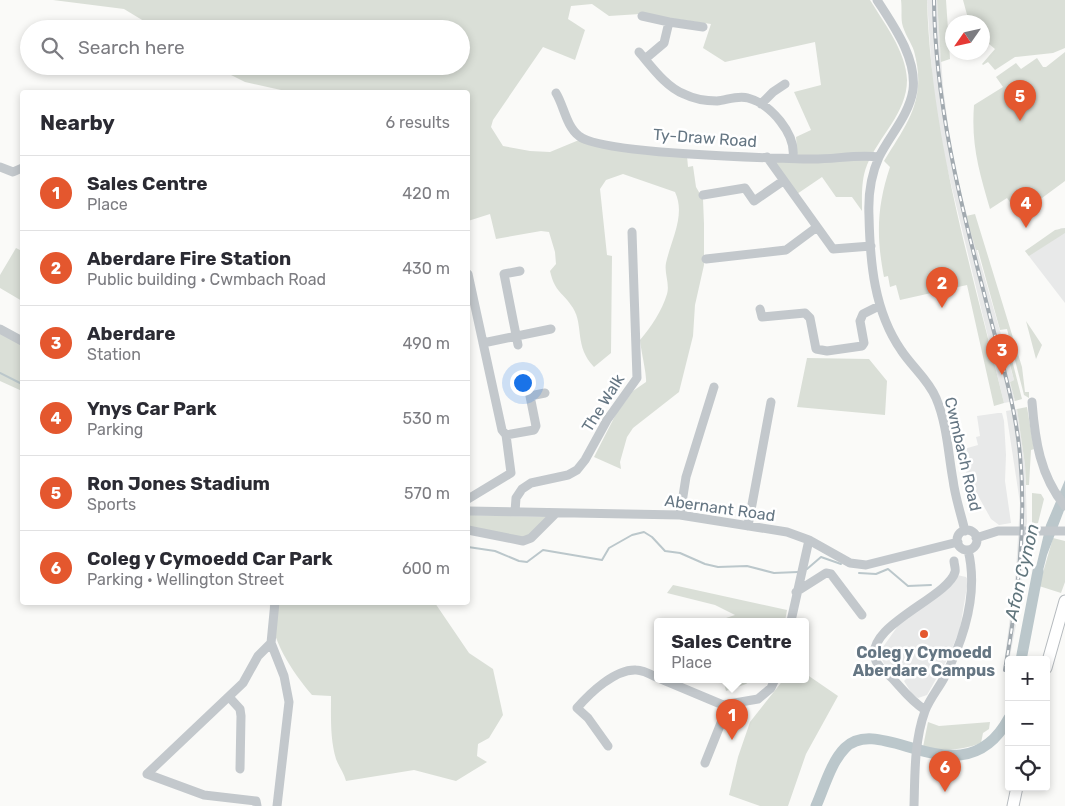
<!DOCTYPE html>
<meta charset="utf-8">
<style>
:root{--surface:#fff;--page:#f7f7f7;--text:#2b2b33;--muted:#7c7c81;--line:#e1e1e2;--accent:#e4572e}
body{margin:0;font-family:Rubik,sans-serif;background:var(--page);color:var(--text)}
.controls{position:absolute;right:15px;bottom:15px;display:grid;overflow:hidden;border-radius:5px;box-shadow:0 2px 8px #0003}
.controls button{width:45px;height:45px;display:grid;place-items:center;padding:0;border:0;border-bottom:1px solid var(--line);background:var(--surface);color:var(--text);font:25px sans-serif}
.compass{position:absolute;left:945px;top:15px;width:45px;height:45px;border-radius:50%;background:var(--surface);box-shadow:0 2px 8px #0003;rotate:236deg}
.you{position:absolute;left:522px;top:382px;width:18px;height:18px;margin:-12px;border:4px solid #fff;border-radius:50%;background:#1a73e8;box-shadow:0 0 0 8px #1a73e833}
.badge{display:grid;place-items:center;width:32px;height:32px;border-radius:50%;background:var(--accent);color:#fff;font-size:16px;font-weight:700}
.pin{position:absolute;translate:-50% -41px;filter:drop-shadow(0 1px 2px #0008)}
.pin::after{content:'';position:absolute;top:26px;width:18px;height:15px;background:inherit;clip-path:polygon(0 0,100% 0,50% 100%)}
.popup{position:absolute;left:654px;top:618px;width:155px;height:65px;box-sizing:border-box;display:grid;place-content:center;border-radius:5px;background:var(--surface);filter:drop-shadow(0 1px 4px #0005);font-size:16px;white-space:nowrap;color:var(--muted)}
.popup b{font-size:19px;color:var(--text)}
.popup::after{content:'';position:absolute;left:50%;top:100%;margin-left:-10px;border:10px solid transparent;border-top-color:var(--surface)}
.list{margin:0;padding:0;list-style:none}
h2{display:flex;justify-content:space-between;align-items:center;height:65px;margin:0;padding:0 20px;font-size:21px}
h2 small{font-size:16px;font-weight:400;color:var(--muted)}
.list li{display:grid;grid-template-columns:32px 1fr auto;gap:15px;align-items:center;box-sizing:border-box;height:75px;padding:0 20px;border-top:1px solid var(--line)}
.list b{display:block;font-size:19px;white-space:nowrap}
.list p{margin:0;font-size:16px;white-space:nowrap;color:var(--muted)}
.list em{font-size:16px;font-style:normal;color:var(--muted)}
.icon{flex:none;width:28px;height:28px;fill:none;stroke:currentColor;stroke-width:2;stroke-linecap:round;stroke-linejoin:round}
.map{position:relative;flex:none;width:1065px;height:806px;overflow:hidden}
.search{position:absolute;background:var(--surface);box-shadow:0 2px 8px #0003;left:20px;top:20px;width:450px;height:55px;display:flex;align-items:center;gap:12px;box-sizing:border-box;padding:0 18px;border-radius:28px;color:var(--muted);font-size:19px}
.panel{position:absolute;background:var(--surface);box-shadow:0 2px 8px #0003;left:20px;top:90px;width:450px;height:515px;border-radius:5px}
.map>svg:first-child{display:block}
</style>
<div class="map">
<svg width="1065" height="806" viewBox="0 0 1065 806">
<rect width="100%" height="100%" fill="#fafaf8"/>
<!-- built -->
<path fill="#e8e9e9" d="M927 0H937L943 86 951 149 962 198 1014 380 1010 382 1015 401 1004 403 943 151 933 89Z
M1061 228H1065V303L1025 251Z
M1017 409 1025 465 1027 521 1019 609 1007 672 1003 671 1016 571 1020 503 1006 411Z
M998 413H1002L1004 421 1006 455 1005 481 1011 523 999 525 991 519 971 483 966 472 968 469 964 449 978 445 976 437 980 436 977 416Z
M957 575 966 577 968 580 960 629 948 658 927 695 918 698 912 694 904 681 906 679 900 673 898 676 884 664 881 657 883 647 900 623 909 618 907 616Z"/>
<!-- green -->
<path fill="#dadfd7" d="M53 0H870C884 23 906 51 907 80 907 113 879 136 867 165 861 180 862 196 862 211L852 197H836L822 177 797 194 773 160 798 162 796 137 811 130 794 92 821 85 815 42 725 62 703 48 711 24 640 14 609 16 592 4 571 6 568 19 585 30 575 60 543 47 493 120 491 127 503 146 530 151 550 152 579 140 687 156 688 167 693 166 696 187 703 199 704 224V265L695 305 693 336 679 392 633 428 627 437 620 462 621 469 594 457 616 414 633 391 646 382C647 375 641 351 640 340 651 327 662 311 667 294 670 284 664 273 666 263 671 240 686 215 675 192L623 174 606 180 600 189 607 255 612 256 611 353 594 367C574 346 584 326 573 308 563 292 555 293 550 271L556 264 555 252 549 232 541 231 496 239 490 214 468 221V92H290L245 82 213 66H461V29H157L124 9Z
M901 0H927C931 139 972 269 1004 403L994 406 967 285 900 300 896 285 890 287 888 276 884 277C876 236 877 206 890 167L884 161C908 122 927 99 914 51 911 42 904 33 902 23 901 16 902 7 901 0Z
M937 0H946L950 59 941 62Z
M963 0H1065V48L1053 53 1015 57 995 70 988 62 983 65 982 64 995 49 983 39 982 22H969Z
M1065 52V181L1019 215 1007 198 990 209C979 171 971 145 974 105L1003 87 996 77 1016 63 1021 69 1037 58 1043 67H1046Z
M975 214 1022 367 1025 392H1029V398L1024 395 1007 329 1000 330 978 250H976L966 216Z
M1065 228V233L1029 256 1025 251 1055 230Z
M16 248 22 251V301L0 288V275Z
M1026 321 1042 345 1036 359Z
M0 333 22 345V391L0 381Z
M807 358 869 359 887 381 885 415 797 407Z
M1012 360 1022 399 1015 401 1010 382 1014 380 1009 361Z
M1027 407 1034 449 1031 450 1029 485H1026L1025 465 1017 409Z
M1032 493 1041 494 1044 499 1038 523 1032 524Z
M468 515 549 517 530 535 522 539 468 528Z
M1053 538 1065 541V582L1061 593 1039 586Z
M673 585 787 610 785 621H717L735 615 715 605 667 593Z
M270 602 435 603 469 653 493 669 503 715 489 738 478 744 477 756 487 762 456 781 414 770 346 781C344 773 339 767 336 759 330 739 331 718 331 696L312 695C291 670 268 636 270 602Z
M806 674 838 696 806 754 788 806H760L729 795 738 757 750 722 784 679H806Z
M723 679H752L746 684 726 691Z
M928 722 939 726 990 722 989 729 983 733 981 743C963 750 942 752 923 747Z"/>
<!-- water -->
<path fill="#bbc7cb" d="M1065 480V508L1047 555 1039 586 1032 584 1046 525Z"/>
<g fill="none" stroke-linecap="round" stroke-linejoin="round">
<!-- stream -->
<path stroke="#bbc7cb" stroke-width="2" d="M0 373 22 384
M468 547 495 551 519 561 527 562 543 550 602 560 609 548 632 535 644 532 652 537 665 551 680 553 705 564 718 567 747 566 774 573 798 572
M807 569 821 557 841 564
M859 573 876 574 888 569 908 586 931 585"/>
<!-- river -->
<path stroke="#bbc7cb" stroke-width="11" d="M1021 660 1038 571
M816 806C824 788 831 762 845 748 881 711 963 803 1009 718"/>
<!-- major casing -->
<g stroke="#b5babe" stroke-width="13">
<path id="major" d="M1046 668 1065 601
M1013 806 1017 787"/>
</g>
<!-- minor -->
<path stroke="#c3c8cc" stroke-width="9" d="M877 0C893 25 917 58 913 90 909 115 890 135 879 157 871 175 868 196 869 216 870 262 874 311 901 350 912 367 928 379 936 398 947 424 948 452 953 480 955 497 961 514 965 531
M642 16 669 22 664 43 645 59
M669 22 703 27
M639 52C652 67 666 87 684 94 694 99 706 101 717 101 727 100 738 95 748 98 771 104 796 134 793 157
M556 93C564 106 566 126 579 136 600 154 772 158 808 159 832 160 855 154 879 157
M761 104 773 92 785 84
M767 157 833 249 871 246
M0 167 13 172 22 168
M703 195 745 188 754 201 783 181
M706 259 786 250 817 227
M468 274 502 430 506 435 511 473 468 499
M760 309 762 317 805 313 810 318 816 349 827 351 862 346 864 343 860 321 863 314 879 306
M0 329 22 341
M483 343 551 329
M518 345 504 274 520 271
M1032 402C1035 440 1040 476 1065 506
M506 435 534 430 536 426 530 396 545 393
M468 511 680 515 787 532 809 540 850 563 866 565 958 542
M515 512 516 498 522 489 531 483 568 475 577 470 585 460 607 420 637 378 632 232
M680 515 686 477 714 387
M748 526 771 402
M468 530 523 541 531 538 556 513
M957 540a10 10 0 1 1 20 0a10 10 0 1 1-20 0Z
M976 538 998 531H1065
M796 592 826 573 831 574 862 615
M275 602 271 643 284 676 289 702 277 806
M791 621 809 540
M661 679 723 705 758 699 771 688 775 679
M229 697 240 709 241 716 240 769
M925 710C911 701 903 690 892 678 887 673 879 668 876 661 861 627 948 598 955 572 956 569 954 564 954 561
M608 746 588 718 577 708C590 693 615 669 636 670 643 670 652 675 658 678
M705 763 723 718V705
M257 806 256 801 204 795 147 774 243 683 258 656 271 643
M914 806C915 775 914 741 925 711 929 700 938 689 944 678 964 639 979 594 968 550"/>
<!-- major -->
<use href="#major" stroke="#fff" stroke-width="11"/>
<!-- rail casing -->
<g stroke="#a2aab0" stroke-width="4">
<path id="rail" d="M934 0C935 100 959 198 984 293 997 347 1015 400 1020 455 1027 527 1017 600 1005 670"/>
</g>
<!-- rail -->
<use href="#rail" stroke="#fff" stroke-width="2" stroke-dasharray="5.5" stroke-linecap="butt"/>
</g>
<!-- markers -->
<circle fill="#e4572e" stroke="#fff" stroke-width="2" cx="924" cy="634" r="5"/>
<g text-anchor="middle" dominant-baseline="central" stroke-width="5" stroke-linejoin="round" paint-order="stroke">
<!-- street labels -->
<g font-size="16" fill="#657683" stroke="#fff">
<text transform="translate(705 138) rotate(4)">Ty-Draw Road</text>
<text transform="translate(603 403) rotate(-58)">The Walk</text>
<text transform="translate(963 454) rotate(77)">Cwmbach Road</text>
<text transform="translate(720 508) rotate(8)">Abernant Road</text>
</g>
<!-- poi labels -->
<g font-size="16" font-weight="bold" fill="#657683" stroke="#fff">
<text x="924" y="652">Coleg y Cymoedd<tspan x="924" dy="18">Aberdare Campus</tspan></text>
</g>
<!-- water labels -->
<g font-size="18" font-style="italic" fill="#60757c" stroke="#fff">
<text transform="translate(1022 572) rotate(-77)">Afon Cynon</text>
</g>
</g>
</svg>
<div class="controls">
<button>+</button>
<button>−</button>
<button><svg class="icon" aria-label="locate" viewBox="0 0 24 24"><circle cx="12" cy="12" r="6"/><path d="M12 2v4M12 18v4M2 12h4M18 12h4"/></svg></button>
</div>
<svg class="compass" viewBox="-18 -18 36 36"><path d="M0-13l5 13h-10z" fill="#e53935"/><path d="M0 13l5-13h-10z" fill="#7c7c81"/></svg>
<div class="you"></div>
<div class="pin badge" style="left:732px;top:740px">1</div>
<div class="popup"><b>Sales Centre</b>Place</div>
<div class="pin badge" style="left:942px;top:308px">2</div>
<div class="pin badge" style="left:1002px;top:375px">3</div>
<div class="pin badge" style="left:1026px;top:228px">4</div>
<div class="pin badge" style="left:1020px;top:121px">5</div>
<div class="pin badge" style="left:945px;top:792px">6</div>
<div class="search"><svg class="icon" aria-label="search" viewBox="0 0 24 24"><circle cx="10" cy="10" r="6"/><path d="M15 15l6 6"/></svg>Search here</div>
<section class="panel">
<h2>Nearby<small>6 results</small></h2>
<ul class="list">
<li><span class="badge">1</span><div><b>Sales Centre</b><p>Place</p></div><em>420 m</em></li>
<li><span class="badge">2</span><div><b>Aberdare Fire Station</b><p>Public building · Cwmbach Road</p></div><em>430 m</em></li>
<li><span class="badge">3</span><div><b>Aberdare</b><p>Station</p></div><em>490 m</em></li>
<li><span class="badge">4</span><div><b>Ynys Car Park</b><p>Parking</p></div><em>530 m</em></li>
<li><span class="badge">5</span><div><b>Ron Jones Stadium</b><p>Sports</p></div><em>570 m</em></li>
<li><span class="badge">6</span><div><b>Coleg y Cymoedd Car Park</b><p>Parking · Wellington Street</p></div><em>600 m</em></li>
</ul>
</section>
</div>
